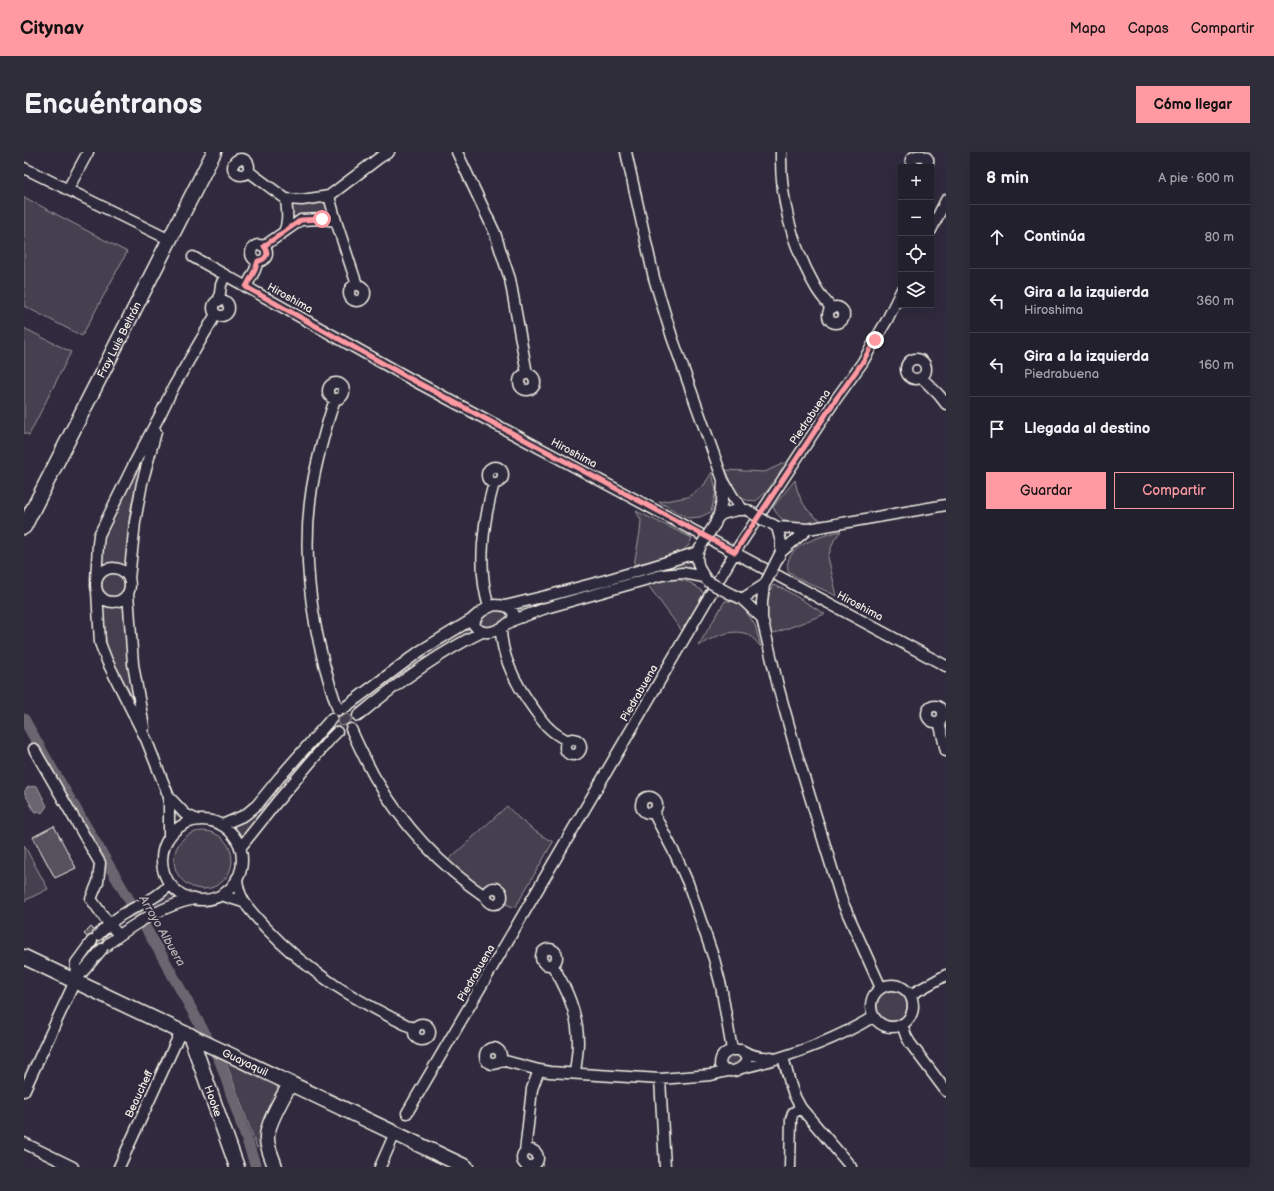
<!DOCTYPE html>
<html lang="es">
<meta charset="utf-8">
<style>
:root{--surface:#23202e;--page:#2f2d3a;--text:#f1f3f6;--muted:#a3a3aa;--line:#403e4a;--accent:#ff9aa2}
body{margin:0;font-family:"Balsamiq Sans",sans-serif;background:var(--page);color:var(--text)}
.controls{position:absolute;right:12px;top:12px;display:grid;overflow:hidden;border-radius:0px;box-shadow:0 4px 16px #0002}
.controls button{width:36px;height:36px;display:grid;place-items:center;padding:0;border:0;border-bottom:1px solid var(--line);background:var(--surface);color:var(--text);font:20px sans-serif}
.stop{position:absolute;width:12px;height:12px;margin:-9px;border:3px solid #ff9aa2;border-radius:50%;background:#fff}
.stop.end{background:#ff9aa2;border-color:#fff;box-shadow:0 1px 4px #0008}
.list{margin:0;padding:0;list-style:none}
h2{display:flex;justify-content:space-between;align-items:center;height:52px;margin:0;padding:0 16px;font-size:17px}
h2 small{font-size:13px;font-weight:400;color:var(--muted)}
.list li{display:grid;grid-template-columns:26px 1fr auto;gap:12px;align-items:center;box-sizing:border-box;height:64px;padding:0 16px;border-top:1px solid var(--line)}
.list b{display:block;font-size:15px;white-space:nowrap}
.list p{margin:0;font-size:13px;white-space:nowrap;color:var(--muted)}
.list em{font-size:13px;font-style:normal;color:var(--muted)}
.actions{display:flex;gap:8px;padding:12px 16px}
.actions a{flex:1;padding:9px 0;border:1px solid var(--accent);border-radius:0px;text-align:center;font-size:14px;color:var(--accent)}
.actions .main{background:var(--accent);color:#111}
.icon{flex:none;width:22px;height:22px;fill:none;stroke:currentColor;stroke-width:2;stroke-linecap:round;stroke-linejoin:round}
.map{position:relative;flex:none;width:922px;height:1015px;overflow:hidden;border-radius:0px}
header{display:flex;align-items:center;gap:24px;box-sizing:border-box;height:56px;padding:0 20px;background:var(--accent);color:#111}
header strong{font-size:19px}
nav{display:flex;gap:22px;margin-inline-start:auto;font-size:14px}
.intro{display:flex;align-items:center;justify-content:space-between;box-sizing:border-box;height:96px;padding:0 24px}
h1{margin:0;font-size:28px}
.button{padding:10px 18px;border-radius:0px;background:var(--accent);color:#111;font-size:14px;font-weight:700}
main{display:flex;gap:24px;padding:0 24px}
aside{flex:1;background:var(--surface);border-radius:0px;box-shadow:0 4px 16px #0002}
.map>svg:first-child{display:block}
</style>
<header>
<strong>Citynav</strong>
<nav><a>Mapa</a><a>Capas</a><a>Compartir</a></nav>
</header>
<div class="intro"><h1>Encuéntranos</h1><a class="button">Cómo llegar</a></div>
<main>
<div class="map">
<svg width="922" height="1015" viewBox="0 0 922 1015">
<rect width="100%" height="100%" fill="#2f2a3d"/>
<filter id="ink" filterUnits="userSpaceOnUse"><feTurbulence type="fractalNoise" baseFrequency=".025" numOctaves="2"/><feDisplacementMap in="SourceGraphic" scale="8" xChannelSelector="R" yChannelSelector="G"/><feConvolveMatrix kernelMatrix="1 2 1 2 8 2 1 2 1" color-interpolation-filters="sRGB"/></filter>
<g filter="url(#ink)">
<!-- green -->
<path fill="#454050" stroke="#9c989c" d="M0 45 103 100 58 184 0 154Z
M295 50H301L304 55 305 59 303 62 270 65 268 63 266 56 268 53Z
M0 176 47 200 5 283 0 281Z
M123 297C117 318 109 340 106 361 103 380 104 399 104 418 94 412 87 412 76 417L78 391 104 334Z
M764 309C755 324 746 338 732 349 729 348 725 349 722 348 711 345 707 327 702 318L741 320Z
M688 320 692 339 687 360 676 365 664 366 635 350 664 345 680 333Z
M771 328C773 341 779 355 790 364 794 368 801 369 805 371 784 374 759 378 749 355Z
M612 359 668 386 665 393 656 401 610 413 616 380 617 368Z
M817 379 810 388 804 405 813 444 774 426 764 419C764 416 763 412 764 410 768 391 801 383 817 379Z
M667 406 671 419 493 463 491 456Z
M77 433a12 12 0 1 1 24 0a12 12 0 1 1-24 0Z
M646 427C663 428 668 430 680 441L658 479 623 432Z
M749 433 760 437 801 462 746 483C742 465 740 449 749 433Z
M77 449 80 453C88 454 94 453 101 450L104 515 114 564 83 495Z
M701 449H711L721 458 731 473 737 495C733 491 728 484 723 482 706 476 688 486 674 494Z
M468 458H480L483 463V467L480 470 463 477 455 474V466Z
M448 473 450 477 395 511 334 557 331 553 393 507Z
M322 562 327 564V569L323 572 318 574 314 571 315 566Z
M305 576 308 580 247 649 233 667 216 691 212 682 205 675 216 671 229 663Z
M483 654C496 669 512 681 529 690L491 756 482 752 483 748V740C470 726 468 736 454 735L421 711Z
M150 708a29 29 0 1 1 58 0a29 29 0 1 1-58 0Z
M0 693 24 737 0 749Z
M146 739 157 748 144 750 125 759 120 757 134 749Z
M853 854a15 15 0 1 1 30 0a15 15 0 1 1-30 0Z
M712 901 720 907 712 916 701 915V903Z
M201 907 250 931 254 937 237 994 233 996Z"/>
<!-- water -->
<path fill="#6a6670" stroke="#a19ea0" d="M13 634 23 654 18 661 14 659 11 661 0 640 4 635Z"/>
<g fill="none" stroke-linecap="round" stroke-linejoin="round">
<!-- canal -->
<path stroke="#6a6670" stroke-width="11" d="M0 567 23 608 137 802 196 909 232 1015"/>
</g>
<!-- building -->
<path fill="#56525f" stroke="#f4f1e8" d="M30 674 52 716 31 726 9 685Z
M67 775 89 797 83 802 60 782Z"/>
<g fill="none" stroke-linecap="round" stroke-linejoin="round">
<!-- street casing -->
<g stroke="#f4f1e8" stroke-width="13">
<path id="street" d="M433 0 471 81 476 97 486 127 503 222
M602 0 630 126 648 185 699 328 709 345 719 358
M757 0C756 46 768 94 791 134 795 142 802 149 807 156
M209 15a8 8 0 1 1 16 0a8 8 0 1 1-16 0Z
M891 15C874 0 917 0 900 15
M0 16 146 88
M224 19 262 47 278 48 305 44
M44 37 64 0
M312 69 333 133
M907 78 922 48
M260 80C265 69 263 59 262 47
M227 101a8 8 0 1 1 16 0a8 8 0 1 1-16 0Z
M240 94 277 68 298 67 312 69 305 44 355 6 365 0
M169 105 385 226 922 514
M325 141a8 8 0 1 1 16 0a8 8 0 1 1-16 0Z
M222 135 231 118 234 109
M189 156a8 8 0 1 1 16 0a8 8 0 1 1-16 0Z
M195 149 197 133 201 123
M804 163a8 8 0 1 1 16 0a8 8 0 1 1-16 0Z
M882 217a10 10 0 1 1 20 0a10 10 0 1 1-20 0Z
M495 230a8 8 0 1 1 16 0a8 8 0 1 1-16 0Z
M898 226 915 243 922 252
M304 239a8 8 0 1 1 16 0a8 8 0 1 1-16 0Z
M311 247C304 268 298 289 293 311 273 393 287 479 314 558
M463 323a8 8 0 1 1 16 0a8 8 0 1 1-16 0Z
M694 366 698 349 699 328
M691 372C692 370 692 367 694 365 699 360 717 357 723 358
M748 372 753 375 757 390V400
M784 377 922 353
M676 396C670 406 675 418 682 427
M753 408 757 400 784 377 753 375
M72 433a17 17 0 1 1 34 0a17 17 0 1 1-34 0Z
M105 427 111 370 118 331 132 280
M743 428 740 433 738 450V466L754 534 772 599 818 749 857 836
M72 429 74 392 75 383 110 312 136 263 150 234 192 162
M73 439 76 491 83 509 122 587 145 645V686
M104 441 109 512 120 575
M705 441 718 447 740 433
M718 447 738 466
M471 453C481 454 485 453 490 462 489 464 489 467 488 469 487 469 483 472 482 473 472 480 458 485 450 473 452 461 460 457 471 453Z
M481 454C546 439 611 421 674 400
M465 455C453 417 459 369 470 331
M487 469 522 456 638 423 659 421 680 425
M477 476C477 507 494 536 512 560 516 566 520 572 526 577 531 582 537 585 544 589
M903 562a8 8 0 1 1 16 0a8 8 0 1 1-16 0Z
M320 556 396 499 447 468 454 462
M334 564C372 532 413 502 458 480
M915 569 922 599
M327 577C334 593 342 609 350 624 378 672 416 714 462 745
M541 595a8 8 0 1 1 16 0a8 8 0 1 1-16 0Z
M10 597 76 711 74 730 67 747 85 772 95 783
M617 653a8 8 0 1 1 16 0a8 8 0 1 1-16 0Z
M145 645 161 662 173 668
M629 660 652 704 664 731 690 807 697 834 708 898
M138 708a40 40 0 1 1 80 0a40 40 0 1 1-80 0Z
M198 673 221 663 233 653 255 626 308 566
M216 696 252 651 306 587 313 580
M213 726C214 748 227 759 241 775 284 821 334 850 391 877
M462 744a8 8 0 1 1 16 0a8 8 0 1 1-16 0Z
M197 743 219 750
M74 783C83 775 91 766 101 761 116 752 134 746 146 732
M84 792C109 772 138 754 170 747
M517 805a8 8 0 1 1 16 0a8 8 0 1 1-16 0Z
M528 813C543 836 554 861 554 890 554 900 552 911 551 921
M51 829 52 811 68 789
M847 854a21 21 0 1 1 42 0a21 21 0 1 1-42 0Z
M886 843 922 823
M390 880a8 8 0 1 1 16 0a8 8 0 1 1-16 0Z
M878 872 882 884 886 891 922 939
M461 904a8 8 0 1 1 16 0a8 8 0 1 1-16 0Z
M708 898H716L722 904V910C717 918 710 921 700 918L696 913C696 904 700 901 708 898Z
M717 898C726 903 737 906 747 905
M759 905 766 931 770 943 777 956 827 1015
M477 908 515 918 526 920 636 927 687 923 704 919
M718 916C764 905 809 889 849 865
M636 927 641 1015
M0 939 51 829 78 797
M383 961 711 400 812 247 838 211 863 168 877 139
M0 991 49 1015
M498 1006a8 8 0 1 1 16 0a8 8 0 1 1-16 0Z
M501 1000 508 937 515 918
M95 1015 157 879
M356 1015 371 981
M766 1015 767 967 769 961 777 956"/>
</g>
<!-- secondary casing -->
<g stroke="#f4f1e8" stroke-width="17">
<g id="secondary">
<path id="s1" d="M0 375 190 0"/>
<path id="s2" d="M0 805 442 1015"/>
<path id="s3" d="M166 883 213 1015"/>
<path d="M251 1015C249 1007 243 996 243 987 242 973 259 945 266 932"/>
</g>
</g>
<!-- street -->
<use href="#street" stroke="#2f2a3d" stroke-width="10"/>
<!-- secondary -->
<use href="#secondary" stroke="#2f2a3d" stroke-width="14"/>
<!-- street-bridge casing -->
<g stroke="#f4f1e8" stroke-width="13" stroke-linecap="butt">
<path id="street-bridge" d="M723 358 744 371
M678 392 691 372
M743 428 753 408
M683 429 705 441"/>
</g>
<!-- street-bridge -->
<use href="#street-bridge" stroke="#2f2a3d" stroke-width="10"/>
</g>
</g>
<g fill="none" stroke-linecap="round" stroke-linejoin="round" filter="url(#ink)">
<!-- route -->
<path stroke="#ff9aa2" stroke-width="5" d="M298 67 277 68 240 94C246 101 242 108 234 109L231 118 222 135 385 226 711 400 812 247 838 211 851 188"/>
</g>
<g text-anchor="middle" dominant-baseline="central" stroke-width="4" stroke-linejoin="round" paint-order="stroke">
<!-- street labels -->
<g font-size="11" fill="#f4f1e8" stroke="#2f2a3d">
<text transform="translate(266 146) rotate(29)">Hiroshima</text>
<text stroke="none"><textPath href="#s1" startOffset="210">Fray Luis Beltrán</textPath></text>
<text transform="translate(786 265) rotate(-56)">Piedrabuena</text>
<text transform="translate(550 301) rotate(28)">Hiroshima</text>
<text transform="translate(836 454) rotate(28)">Hiroshima</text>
<text transform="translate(615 541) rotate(-60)">Piedrabuena</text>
<text transform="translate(452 821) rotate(-60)">Piedrabuena</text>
<text stroke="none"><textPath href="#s2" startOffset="245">Guayaquil</textPath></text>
<text transform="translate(115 942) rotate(-65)">Beaucheff</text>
<text stroke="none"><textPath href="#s3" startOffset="70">Hooke</textPath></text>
</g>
<!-- water labels -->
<g font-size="12" font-style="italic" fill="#b6b2b2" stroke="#2f2a3d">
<text transform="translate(138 779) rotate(60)">Arroyo Albuera</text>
</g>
</g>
</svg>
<div class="controls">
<button>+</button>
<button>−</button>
<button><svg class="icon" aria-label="locate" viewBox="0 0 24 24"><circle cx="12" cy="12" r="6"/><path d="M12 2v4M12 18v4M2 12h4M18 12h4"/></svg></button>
<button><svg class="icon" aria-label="layers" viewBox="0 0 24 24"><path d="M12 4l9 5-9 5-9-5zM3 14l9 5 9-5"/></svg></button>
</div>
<div class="stop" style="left:298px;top:67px"></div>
<div class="stop end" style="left:851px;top:188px"></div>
</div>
<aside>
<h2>8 min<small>A pie · 600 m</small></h2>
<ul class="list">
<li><svg class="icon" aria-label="ahead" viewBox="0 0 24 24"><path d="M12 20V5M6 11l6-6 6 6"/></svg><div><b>Continúa</b></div><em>80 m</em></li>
<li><svg class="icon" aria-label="left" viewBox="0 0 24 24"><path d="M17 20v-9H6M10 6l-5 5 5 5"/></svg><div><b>Gira a la izquierda</b><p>Hiroshima</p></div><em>360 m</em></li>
<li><svg class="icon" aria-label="left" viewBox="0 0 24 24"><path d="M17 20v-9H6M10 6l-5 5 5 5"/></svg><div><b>Gira a la izquierda</b><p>Piedrabuena</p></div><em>160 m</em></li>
<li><svg class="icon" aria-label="arrive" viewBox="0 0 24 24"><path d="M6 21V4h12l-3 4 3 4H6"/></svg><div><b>Llegada al destino</b></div></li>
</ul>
<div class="actions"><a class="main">Guardar</a><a>Compartir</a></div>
</aside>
</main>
